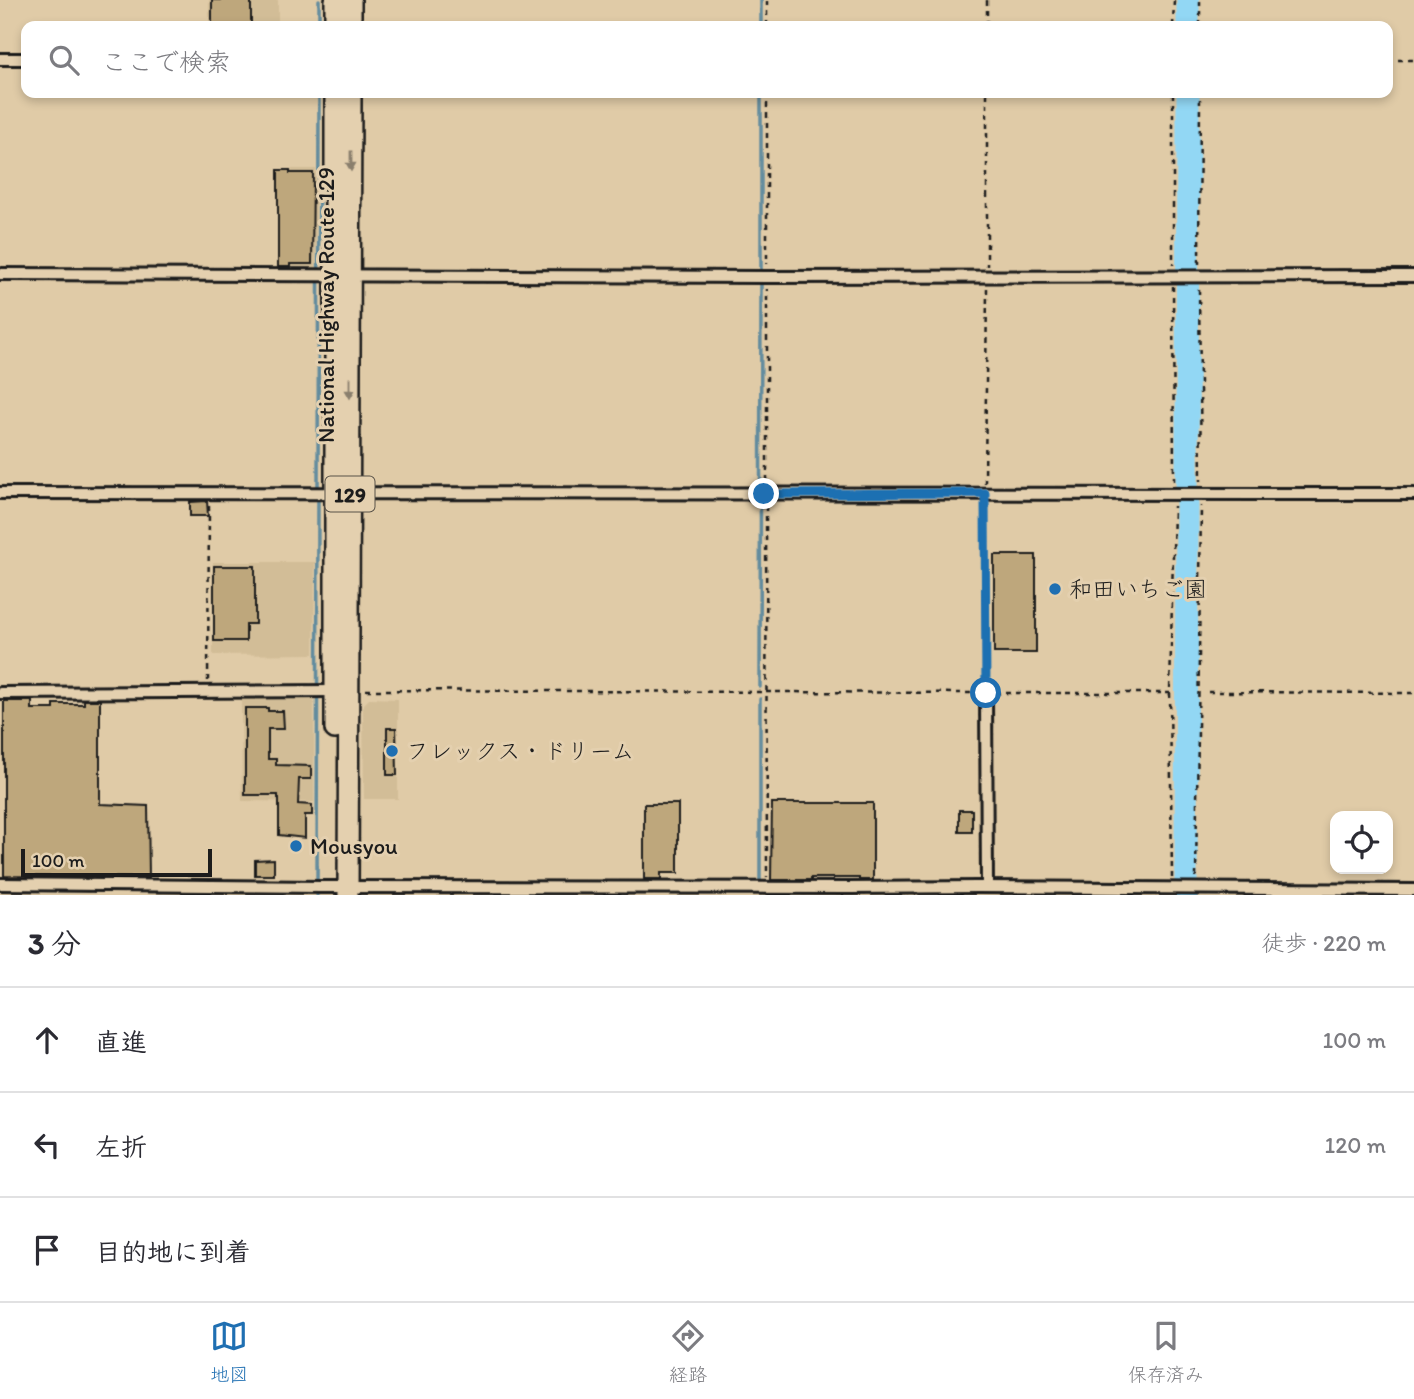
<!DOCTYPE html>
<html lang="ja">
<meta charset="utf-8">
<style>
:root{--surface:#fff;--page:#f7f7f7;--text:#2b2b33;--muted:#7c7c81;--line:#e1e1e2;--accent:#1f6fb2}
body{margin:0;font-family:Itim,"Klee One",sans-serif;background:var(--page);color:var(--text)}
.controls{position:absolute;right:21px;bottom:21px;display:grid;overflow:hidden;border-radius:14px;box-shadow:0 4px 10px #0003}
.controls button{width:63px;height:63px;display:grid;place-items:center;padding:0;border:0;border-bottom:2px solid var(--line);background:var(--surface);color:var(--text);font:35px sans-serif}
.scale{position:absolute;left:21px;bottom:18px;width:191px;box-sizing:border-box;padding-left:7px;border:4px solid #1c1c1c;border-top:0;font-size:19px;line-height:24px;white-space:nowrap;color:#1c1c1c;-webkit-text-stroke:5px #e4d0af;paint-order:stroke}
.stop{position:absolute;width:21px;height:21px;margin:-16px;border:5px solid #1f6fb2;border-radius:50%;background:#fff}
.stop.end{background:#1f6fb2;border-color:#fff;box-shadow:0 2px 7px #0008}
.list{margin:0;padding:0;list-style:none}
h2{display:flex;justify-content:space-between;align-items:center;height:91px;margin:0;padding:0 28px;font-size:30px}
h2 small{font-size:23px;font-weight:400;color:var(--muted)}
.list li{display:grid;grid-template-columns:46px 1fr auto;gap:21px;align-items:center;box-sizing:border-box;height:105px;padding:0 28px;border-top:2px solid var(--line)}
.list b{display:block;font-size:26px;white-space:nowrap}
.list em{font-size:23px;font-style:normal;color:var(--muted)}
.icon{flex:none;width:38px;height:38px;fill:none;stroke:currentColor;stroke-width:2;stroke-linecap:round;stroke-linejoin:round}
.map{position:relative;flex:none;width:1414px;height:895px;overflow:hidden}
.search{position:absolute;background:var(--surface);box-shadow:0 4px 10px #0003;left:21px;right:21px;top:21px;height:77px;display:flex;align-items:center;gap:18px;box-sizing:border-box;padding:0 24px;border-radius:14px;color:var(--muted);font-size:26px}
.sheet{height:406px;background:var(--surface)}
nav{display:flex;justify-content:space-around;align-items:center;box-sizing:border-box;height:98px;border-top:2px solid var(--line);background:var(--surface);font-size:19px;color:var(--muted)}
nav a{display:grid;justify-items:center;gap:4px}
nav .on{color:var(--accent)}
.map>svg:first-child{display:block}
</style>
<div class="map">
<svg width="1414" height="895" viewBox="0 0 1414 895">
<rect width="100%" height="100%" fill="#e0cba7"/>
<filter id="ink" filterUnits="userSpaceOnUse"><feTurbulence type="fractalNoise" baseFrequency=".0143" numOctaves="2"/><feDisplacementMap in="SourceGraphic" scale="14" xChannelSelector="R" yChannelSelector="G"/><feConvolveMatrix kernelMatrix="1 2 1 2 8 2 1 2 1" color-interpolation-filters="sRGB"/></filter>
<g filter="url(#ink)">
<!-- built -->
<path fill="#d2bd97" d="M209 0H278V26H209Z
M277 169H316V273H278Z
M213 562H315L314 654 213 655Z
M241 696 245 698H314V802L242 801Z
M370 698 398 699V799H364L363 705Z"/>
<g fill="none" stroke-linecap="round" stroke-linejoin="round">
<!-- stream -->
<path stroke="#638c9e" stroke-width="3.5" d="M761 0V26
M319 26V0
M761 271V93
M760 687 761 285
M760 882V699
M317 895 319 93"/>
<!-- river -->
<path stroke="#92d7f4" stroke-width="23" d="M1188 26V0
M1186 895 1188 93"/>
</g>
<!-- building -->
<path fill="#bea77b" stroke="#1c1c1c" stroke-width="2" d="M212 0H251V26H212Z
M278 170H290V173H313L312 264H290V267H278Z
M207 501 208 516H190V502Z
M994 555H1036V653H994Z
M214 566H255V624H246V641H214Z
M84 700H100V804L148 806 149 878 4 876V701H32V709H54V704H84Z
M245 708H268V711H283L284 729H268V759H276V765L311 766V779H299L298 804 312 805V815H305V838L279 835V798H278V795H245Z
M387 728H396L397 775H387Z
M772 803H873V880H859V878H811V880H771Z
M644 804H678V873H661V879H644Z
M959 810H972V832H959Z
M274 859V875H255V860Z"/>
<g fill="none" stroke-linecap="round" stroke-linejoin="round">
<!-- minor casing -->
<g stroke="#1c1c1c" stroke-width="16">
<path id="minor" d="M0 59H26
M0 274 767 277 1414 276
M0 493 1414 494
M0 693 335 691
M986 693 987 887
M0 884 321 887 850 888 977 887 1414 890"/>
</g>
<!-- trunk casing -->
<g stroke="#1c1c1c" stroke-width="24">
<path id="trunk" d="M335 0V26
M351 26V0
M335 729V93
M348 895 351 93"/>
</g>
<!-- path -->
<path stroke="#1c1c1c" stroke-width="2.5" stroke-dasharray="5 5" stroke-linecap="butt" d="M987 0V26
M767 26V0
M1173 26 1174 0
M1200 26V0
M1388 60H1414
M767 93V264
M987 93V266
M1173 93V265
M1199 264 1200 93
M1173 286 1174 482
M1199 289 1201 481
M767 481V289
M985 483 987 287
M985 504 986 683
M766 506 767 877
M208 681 209 503
M366 690 975 693
M1208 692 1414 693
M996 693H1170
M1196 877 1201 506
M1172 878 1170 693 1174 506"/>
<!-- minor -->
<use href="#minor" stroke="#e4d0af" stroke-width="10"/>
<!-- trunk -->
<use href="#trunk" stroke="#e4d0af" stroke-width="19"/>
</g>
<!-- one-way arrows -->
<defs><path id="oneway-solid" d="M-6-.8H1V-3.2L6.5 0L1 3.2V.8H-6Z" transform="scale(1.75)"/></defs>
<g fill="#8a7f6d">
<use href="#oneway-solid" transform="translate(351 161) rotate(90)"/>
<use href="#oneway-solid" transform="translate(350 388) rotate(90)"/>
</g>
</g>
<g fill="none" stroke-linecap="round" stroke-linejoin="round" filter="url(#ink)">
<!-- route -->
<path stroke="#1f6fb2" stroke-width="9" d="M764 494 985 493 986 693"/>
</g>
<!-- markers -->
<g fill="#1f6fb2" stroke="#e4d0af" stroke-width="2.5">
<circle cx="1055" cy="589" r="7"/>
<circle cx="392" cy="751" r="7"/>
<circle cx="296" cy="846" r="7"/>
</g>
<g text-anchor="middle" dominant-baseline="central" stroke-width="6" stroke-linejoin="round" paint-order="stroke">
<!-- shield labels -->
<rect fill="#e4d0af" stroke="#585248" stroke-width="2" x="325.5" y="476.5" width="49" height="35" rx="5"/>
<g font-size="21" font-weight="bold" fill="#1c1c1c">
<text x="350" y="494">129</text>
</g>
<!-- street labels -->
<g font-size="23" fill="#1c1c1c" stroke="#e4d0af">
<text transform="translate(326 305) rotate(-90)">National Highway Route 129</text>
</g>
<!-- poi labels -->
<g font-size="23" fill="#1c1c1c" stroke="#e4d0af" text-anchor="start">
<text x="1069" y="589">和田いちご園</text>
<text x="406" y="751">フレックス・ドリーム</text>
<text x="310" y="846">Mousyou</text>
</g>
</g>
</svg>
<div class="controls">
<button><svg class="icon" aria-label="locate" viewBox="0 0 24 24"><circle cx="12" cy="12" r="6"/><path d="M12 2v4M12 18v4M2 12h4M18 12h4"/></svg></button>
</div>
<div class="scale">100 m</div>
<div class="stop" style="left:986px;top:693px"></div>
<div class="stop end" style="left:764px;top:494px"></div>
<div class="search"><svg class="icon" aria-label="search" viewBox="0 0 24 24"><circle cx="10" cy="10" r="6"/><path d="M15 15l6 6"/></svg>ここで検索</div>
</div>
<section class="sheet">
<h2>3 分<small>徒歩 · 220 m</small></h2>
<ul class="list">
<li><svg class="icon" aria-label="ahead" viewBox="0 0 24 24"><path d="M12 20V5M6 11l6-6 6 6"/></svg><div><b>直進</b></div><em>100 m</em></li>
<li><svg class="icon" aria-label="left" viewBox="0 0 24 24"><path d="M17 20v-9H6M10 6l-5 5 5 5"/></svg><div><b>左折</b></div><em>120 m</em></li>
<li><svg class="icon" aria-label="arrive" viewBox="0 0 24 24"><path d="M6 21V4h12l-3 4 3 4H6"/></svg><div><b>目的地に到着</b></div></li>
</ul>
</section>
<nav>
<a class="on"><svg class="icon" aria-label="map" viewBox="0 0 24 24"><path d="M3 6l6-2 6 2 6-2v14l-6 2-6-2-6 2zM9 4v14M15 6v14"/></svg>地図</a>
<a><svg class="icon" aria-label="directions" viewBox="0 0 24 24"><path d="M12 3l9 9-9 9-9-9zM9 14v-3h6M13 9l2 2-2 2"/></svg>経路</a>
<a><svg class="icon" aria-label="saved" viewBox="0 0 24 24"><path d="M7 4h10v16l-5-4-5 4z"/></svg>保存済み</a>
</nav>
